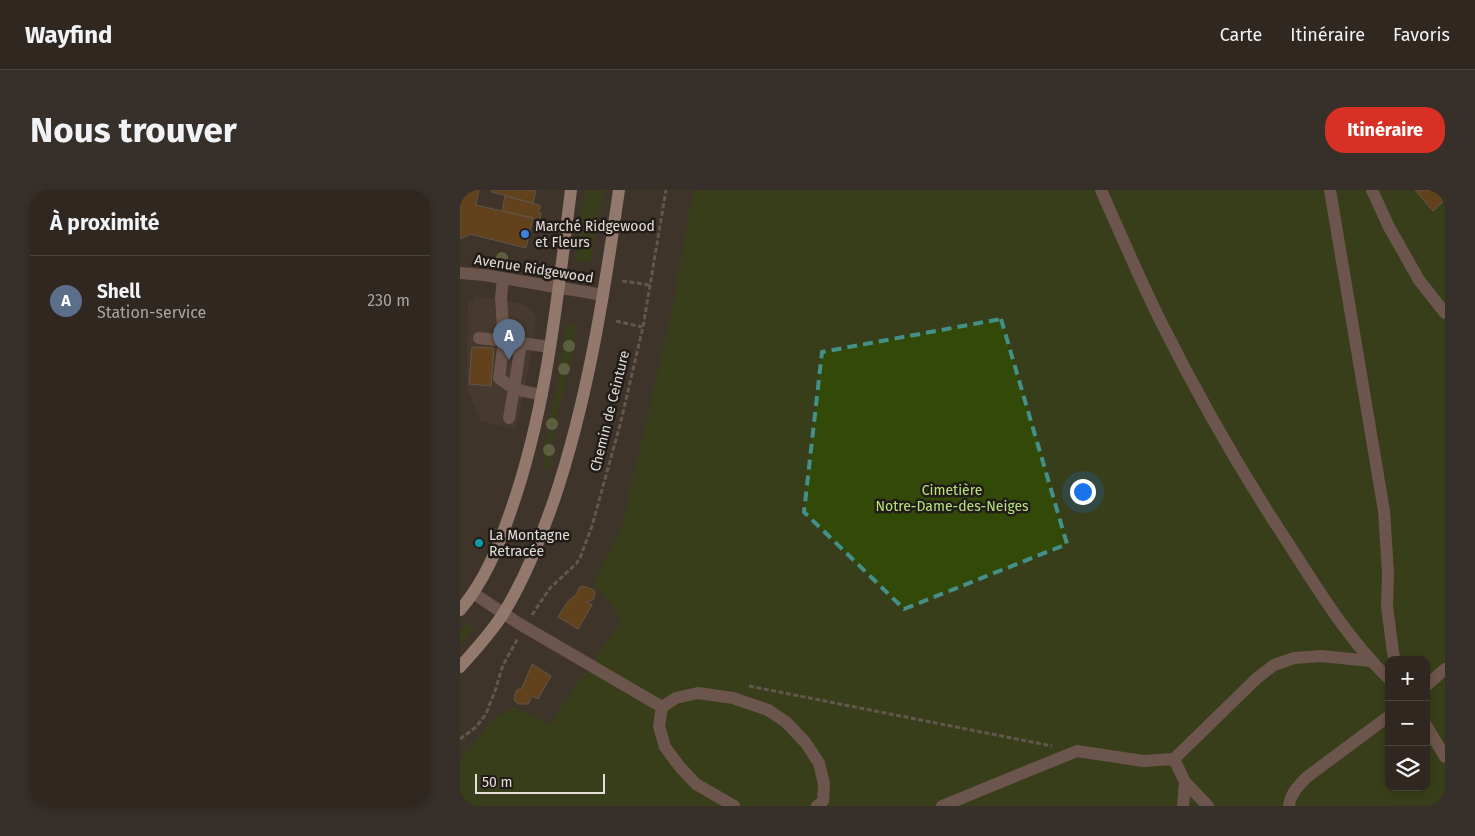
<!DOCTYPE html>
<html lang="fr">
<meta charset="utf-8">
<style>
:root{--surface:#2f2720;--page:#372f29;--text:#f1f3f6;--muted:#a7a5a5;--line:#4a443e;--accent:#d93025}
body{margin:0;font-family:"Fira Sans",sans-serif;background:var(--page);color:var(--text)}
.controls{position:absolute;right:15px;bottom:15px;display:grid;overflow:hidden;border-radius:10px;box-shadow:0 2px 8px #0003}
.controls button{width:45px;height:45px;display:grid;place-items:center;padding:0;border:0;border-bottom:1px solid var(--line);background:var(--surface);color:var(--text);font:25px sans-serif}
.scale{position:absolute;left:15px;bottom:12px;width:130px;box-sizing:border-box;padding-left:5px;border:2px solid #e3dcd7;border-top:0;font-size:14px;line-height:18px;white-space:nowrap;color:#e3dcd7;-webkit-text-stroke:4px #211c18;paint-order:stroke}
.you{position:absolute;left:622px;top:301px;width:18px;height:18px;margin:-12px;border:4px solid #fff;border-radius:50%;background:#1a73e8;box-shadow:0 0 0 8px #1a73e833}
.badge{display:grid;place-items:center;width:32px;height:32px;border-radius:50%;background:var(--accent);color:#fff;font-size:16px;font-weight:700}
.pin{position:absolute;translate:-50% -41px;filter:drop-shadow(0 1px 2px #0008)}
.pin::after{content:'';position:absolute;top:26px;width:18px;height:15px;background:inherit;clip-path:polygon(0 0,100% 0,50% 100%)}
.list{margin:0;padding:0;list-style:none}
h2{display:flex;justify-content:space-between;align-items:center;height:65px;margin:0;padding:0 20px;font-size:21px}
h2 small{font-size:16px;font-weight:400;color:var(--muted)}
.list li{display:grid;grid-template-columns:32px 1fr auto;gap:15px;align-items:center;box-sizing:border-box;height:90px;padding:0 20px;border-top:1px solid var(--line)}
.list b{display:block;font-size:19px;white-space:nowrap}
.list p{margin:0;font-size:16px;white-space:nowrap;color:var(--muted)}
.list em{font-size:16px;font-style:normal;color:var(--muted)}
.icon{flex:none;width:28px;height:28px;fill:none;stroke:currentColor;stroke-width:2;stroke-linecap:round;stroke-linejoin:round}
.map{position:relative;flex:none;width:985px;height:616px;overflow:hidden;border-radius:20px}
header{display:flex;align-items:center;gap:30px;box-sizing:border-box;height:70px;padding:0 25px;background:var(--surface);border-bottom:1px solid var(--line)}
header strong{font-size:24px}
nav{display:flex;gap:28px;margin-inline-start:auto;font-size:18px}
.intro{display:flex;align-items:center;justify-content:space-between;box-sizing:border-box;height:120px;padding:0 30px}
h1{margin:0;font-size:35px}
.button{padding:12px 22px;border-radius:20px;background:var(--accent);color:#fff;font-size:18px;font-weight:700}
main{display:flex;gap:30px;padding:0 30px}
aside{flex:1;background:var(--surface);border-radius:20px;box-shadow:0 2px 8px #0003}
.map>svg:first-child{display:block}
</style>
<header>
<strong>Wayfind</strong>
<nav><a>Carte</a><a>Itinéraire</a><a>Favoris</a></nav>
</header>
<div class="intro"><h1>Nous trouver</h1><a class="button">Itinéraire</a></div>
<main>
<aside>
<h2>À proximité<small></small></h2>
<ul class="list">
<li><span class="badge" style="background:#5c6f8a">A</span><div><b>Shell</b><p>Station-service</p></div><em>230 m</em></li>
</ul>
</aside>
<div class="map">
<svg width="985" height="616" viewBox="0 0 985 616">
<rect width="100%" height="100%" fill="#3f342a"/>
<!-- built -->
<path fill="#4e3f32" d="M14 106 59 113 69 117 74 123 76 128 71 166 56 240 20 231 7 197 8 111H14Z"/>
<!-- green -->
<path fill="#324907" fill-rule="evenodd" d="M125 0H144L130 72 116 71Z
M233 0H985V616H0V570L35 527 54 517 90 534 161 431 150 413 133 393 162 336 213 116ZM929 470H966V597H929Z
M106 135 116 136 108 180 94 239 90 281 84 278V256L98 192Z
M8 433 14 439 0 456V441Z"/>
<!-- building -->
<path fill="#8c500f" stroke="#887b71" d="M0 0H19L16 15 73 28 66 58 10 44 0 49Z
M32 0H76L73 13 32 2Z
M955 0H985V10L973 21Z
M45 6 79 15 81 17 78 22 81 23 80 30 42 21Z
M12 157 34 158 31 196 9 194Z
M123 396 134 400 135 404 133 410 127 412 132 415 118 439 98 427 108 411 116 405 119 398Z
M72 474 91 486 78 509 72 506 68 514H58L54 510 55 505 57 500 62 498Z"/>
<g fill="none" stroke-linecap="round" stroke-linejoin="round">
<!-- path -->
<path stroke="#8b817a" stroke-width="3" stroke-dasharray="5 2.5" stroke-linecap="butt" d="M162 91 190 95
M156 131 182 137
M72 425 90 398 116 374 120 368 132 336 160 235 183 137 206 0
M289 496 592 556
M0 549 16 537 26 524 36 498 43 475 58 448"/>
<!-- minor -->
<path stroke="#a27c76" stroke-width="12" d="M641 0C661 45 680 90 702 134 740 210 783 285 830 356 860 403 889 450 929 489
M870 0 924 321 928 383 927 416 933 463 935 470
M912 0 929 37 959 90 985 123
M0 83 24 85 143 105
M19 148 44 151 41 108 43 88
M82 205 54 199 61 153 90 157
M49 228 54 199 39 188 44 151 61 153
M13 403 58 433 202 517
M966 496 985 479
M966 535 985 567
M725 592 748 616
M274 616 236 594 220 577 205 557 199 536 202 517 216 508 238 503 273 508 308 520 326 532 345 552 359 573 364 594 363 611 357 616
M482 616 617 561 683 571 714 569
M723 616 725 592 714 569 797 488 814 475 834 468 862 466 910 471
M829 616C830 604 839 595 847 587L929 526"/>
<!-- major -->
<path stroke="#f9cac2" stroke-width="12" d="M0 420C24 392 38 358 50 323 87 219 97 109 111 0
M0 477C15 460 31 443 43 424 65 389 80 349 94 310 128 209 144 105 159 0"/>
</g>
<!-- trees -->
<g fill="#819457">
<circle cx="42" cy="68" r="6"/>
<circle cx="109" cy="156" r="6"/>
<circle cx="104" cy="179" r="6"/>
<circle cx="92" cy="234" r="6"/>
<circle cx="89" cy="260" r="6"/>
</g>
<!-- marked area -->
<path d="M0 0H985V616H0ZM541 129 607 354 444 419 344 322 362 162Z" fill="#3f342a" fill-opacity=".55" fill-rule="evenodd"/>
<path fill="none" stroke="#449088" stroke-width="4" stroke-dasharray="10 6" stroke-linejoin="round" d="M541 129 607 354 444 419 344 322 362 162Z"/>
<!-- markers -->
<circle fill="#3f7fe0" stroke="#211c18" stroke-width="2" cx="65" cy="44" r="5"/>
<circle fill="#0f9aa8" stroke="#211c18" stroke-width="2" cx="19" cy="353" r="5"/>
<g text-anchor="middle" dominant-baseline="central" stroke-width="5" stroke-linejoin="round" paint-order="stroke">
<!-- poi labels -->
<g font-size="14" fill="#e3dcd7" stroke="#211c18" text-anchor="start">
<text x="75" y="36">Marché Ridgewood<tspan x="75" dy="16">et Fleurs</tspan></text>
<text x="29" y="345">La Montagne<tspan x="29" dy="16">Retracée</tspan></text>
</g>
<!-- street labels -->
<g font-size="14" fill="#e3dcd7" stroke="#211c18">
<text transform="translate(74 79) rotate(9)">Avenue Ridgewood</text>
<text transform="translate(150 221) rotate(-76)">Chemin de Ceinture</text>
</g>
<!-- park labels -->
<g font-size="14" fill="#b7e27c" stroke="#211c18">
<text x="492" y="300">Cimetière<tspan x="492" dy="16">Notre-Dame-des-Neiges</tspan></text>
</g>
</g>
</svg>
<div class="controls">
<button>+</button>
<button>−</button>
<button><svg class="icon" aria-label="layers" viewBox="0 0 24 24"><path d="M12 4l9 5-9 5-9-5zM3 14l9 5 9-5"/></svg></button>
</div>
<div class="scale">50 m</div>
<div class="you"></div>
<div class="pin badge" style="left:49px;top:170px;background:#5c6f8a">A</div>
</div>
</main>
